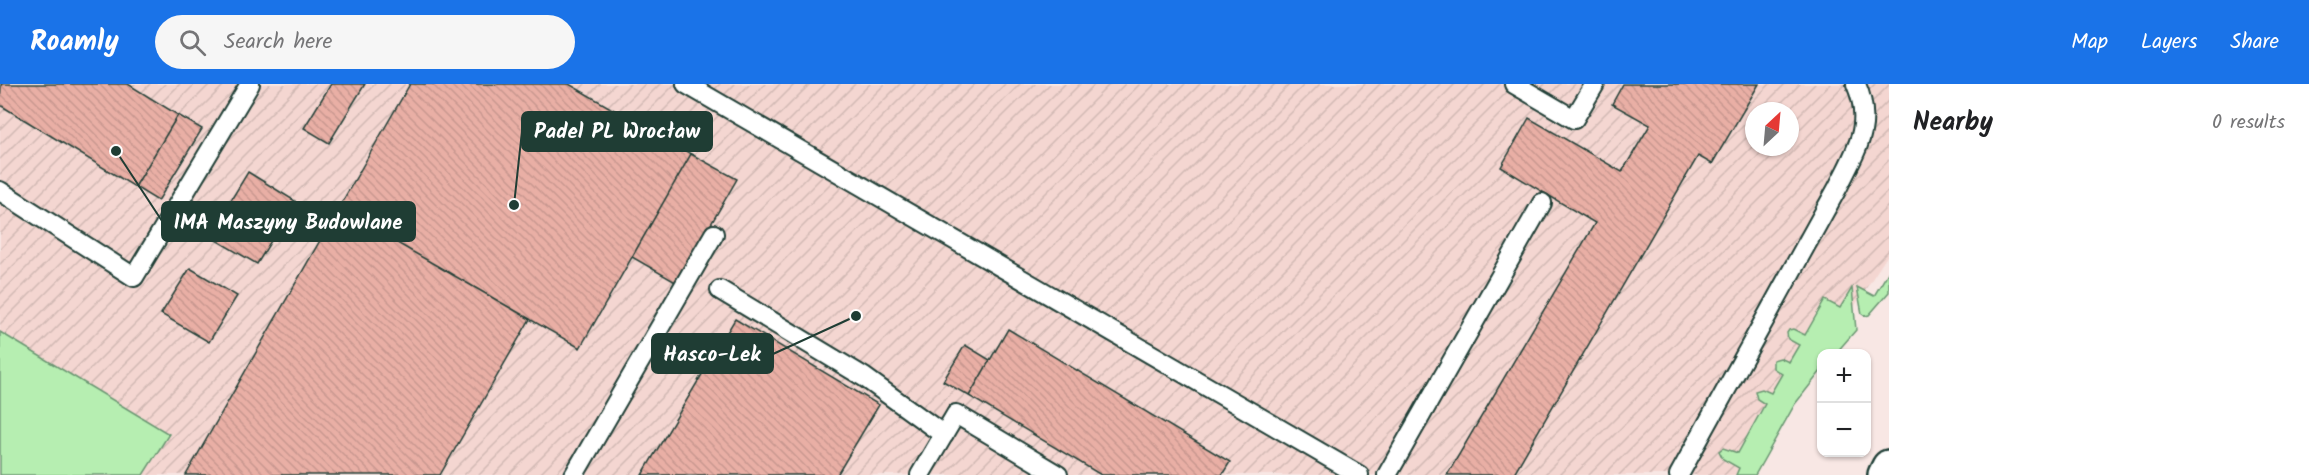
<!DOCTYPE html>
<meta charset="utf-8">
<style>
:root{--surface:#fff;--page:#f6f6f6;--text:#202124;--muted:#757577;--line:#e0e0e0;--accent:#1a73e8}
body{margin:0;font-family:Kalam,sans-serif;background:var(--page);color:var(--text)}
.controls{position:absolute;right:18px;bottom:18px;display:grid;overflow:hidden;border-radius:12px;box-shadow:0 2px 4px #0004}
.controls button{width:54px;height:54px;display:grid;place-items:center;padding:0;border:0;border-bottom:2px solid var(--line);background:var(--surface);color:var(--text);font:30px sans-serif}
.compass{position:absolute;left:1745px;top:18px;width:54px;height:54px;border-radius:50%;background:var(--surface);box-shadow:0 2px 4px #0004;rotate:26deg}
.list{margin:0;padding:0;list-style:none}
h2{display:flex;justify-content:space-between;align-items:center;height:78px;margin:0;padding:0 24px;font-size:26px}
h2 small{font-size:20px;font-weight:400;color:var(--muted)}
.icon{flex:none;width:33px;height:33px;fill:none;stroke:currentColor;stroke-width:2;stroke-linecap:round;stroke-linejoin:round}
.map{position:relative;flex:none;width:1889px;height:391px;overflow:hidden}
header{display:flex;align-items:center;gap:36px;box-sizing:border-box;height:84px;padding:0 30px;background:var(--accent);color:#fff}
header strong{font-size:28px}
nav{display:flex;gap:33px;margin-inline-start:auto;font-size:21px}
.search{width:420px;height:54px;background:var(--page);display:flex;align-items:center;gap:15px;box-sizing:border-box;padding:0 21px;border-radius:33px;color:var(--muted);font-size:22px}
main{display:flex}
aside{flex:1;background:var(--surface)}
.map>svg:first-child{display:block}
</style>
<header>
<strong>Roamly</strong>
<div class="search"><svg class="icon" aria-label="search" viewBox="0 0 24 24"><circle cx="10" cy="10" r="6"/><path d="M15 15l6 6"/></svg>Search here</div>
<nav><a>Map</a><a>Layers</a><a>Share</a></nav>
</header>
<main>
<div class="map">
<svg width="1889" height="391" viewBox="0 0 1889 391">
<defs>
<pattern id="industrial-furrows" width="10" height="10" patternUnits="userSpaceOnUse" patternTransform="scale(1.5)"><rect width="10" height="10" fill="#f4d6d1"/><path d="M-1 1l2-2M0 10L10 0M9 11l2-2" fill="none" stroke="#d1b9b4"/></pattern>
<pattern id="building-back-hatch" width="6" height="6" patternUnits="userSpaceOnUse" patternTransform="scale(1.5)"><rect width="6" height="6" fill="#e9afa5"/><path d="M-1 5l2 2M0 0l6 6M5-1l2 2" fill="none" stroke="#c7978f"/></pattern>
</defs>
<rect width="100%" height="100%" fill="#f8e7e4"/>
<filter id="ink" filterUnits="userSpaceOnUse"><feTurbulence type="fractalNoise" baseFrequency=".0167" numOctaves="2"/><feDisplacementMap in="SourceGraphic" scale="12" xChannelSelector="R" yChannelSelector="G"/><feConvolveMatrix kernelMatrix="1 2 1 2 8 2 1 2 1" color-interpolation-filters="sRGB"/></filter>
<g filter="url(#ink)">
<!-- industrial -->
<path fill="url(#industrial-furrows)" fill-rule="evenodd" d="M0 0H1889V169L1824 269 1822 270 1746 391H143L169 350 0 248ZM1754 27H1790V63H1754Z"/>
<!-- green -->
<path fill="#b6eeb1" stroke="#6a9672" stroke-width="1.5" d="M1889 187V208L1869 231 1865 232 1862 230 1857 203 1874 212Z
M1852 204 1856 246 1836 269 1822 270 1821 287 1795 320 1755 391H1736L1739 384 1723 375 1719 367 1723 364 1738 369 1765 320 1757 315 1755 307 1762 305 1771 309 1782 290 1773 284V276L1780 274 1789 278 1799 261 1788 255 1787 249 1789 246 1793 245 1805 251 1825 216 1840 224Z
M0 248 169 350 143 391H0Z"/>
<!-- building -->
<path fill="url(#building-back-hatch)" stroke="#1f3d34" stroke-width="1.5" d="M1 0H128L178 31 135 103 0 21Z
M331 0H365L329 59 304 44Z
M410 0H569L691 70 580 264 338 125Z
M1623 0H1759L1712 80 1698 72 1513 391H1447L1595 139 1501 83 1529 34 1622 88 1650 41 1612 20Z
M178 31 202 45 158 117 135 103Z
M691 70 737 95 677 199 632 173Z
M248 88 295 117 257 180 209 152Z
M338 125 530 235 440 391H186Z
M190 184 237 212 209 258 161 230Z
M735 235 879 321 837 391H642Z
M1008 245 1230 378 1222 391H1101L969 312Z
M965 261 990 276 969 312 943 297Z"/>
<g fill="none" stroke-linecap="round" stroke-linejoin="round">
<!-- lane casing -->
<g stroke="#1f3d34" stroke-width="22">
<path id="lane" d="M686 0 1359 391
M1514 0 1574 35 1595 0
M0 107 134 193 250 0
M720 206 864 293 944 351
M574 391 714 150
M920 391 956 330 1058 391
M1387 391 1542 119
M1679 391 1838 103C1856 66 1874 42 1856 0"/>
</g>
<!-- primary casing -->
<g stroke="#1f3d34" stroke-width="38">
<path id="primary" d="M1885 391 1889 383"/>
</g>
<!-- lane -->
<use href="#lane" stroke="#fff" stroke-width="18"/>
<!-- primary -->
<use href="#primary" stroke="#fff" stroke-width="33"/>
</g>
</g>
<!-- callouts -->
<path fill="none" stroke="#1f3d34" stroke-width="2" d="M514 121L522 47M116 67L162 137M856 232L773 270"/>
<g fill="#1f3d34" stroke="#fff" stroke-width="2">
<circle cx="514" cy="121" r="6"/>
<circle cx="116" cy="67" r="6"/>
<circle cx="856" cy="232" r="6"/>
</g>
<g fill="#1f3d34" stroke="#1f3d34" stroke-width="2">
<rect x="522" y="28" width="190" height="39" rx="6"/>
<rect x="162" y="118" width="253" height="39" rx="6"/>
<rect x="652" y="250" width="121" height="39" rx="6"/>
</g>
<g font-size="21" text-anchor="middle" font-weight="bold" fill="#fff">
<text x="617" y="54">Padel PL Wrocław</text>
<text x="288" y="145">IMA Maszyny Budowlane</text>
<text x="712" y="277">Hasco-Lek</text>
</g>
</svg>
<div class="controls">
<button>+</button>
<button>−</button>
</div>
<svg class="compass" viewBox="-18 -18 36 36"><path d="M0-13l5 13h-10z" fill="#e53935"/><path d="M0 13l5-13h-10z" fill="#757577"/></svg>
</div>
<aside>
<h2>Nearby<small>0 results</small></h2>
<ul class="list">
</ul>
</aside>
</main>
